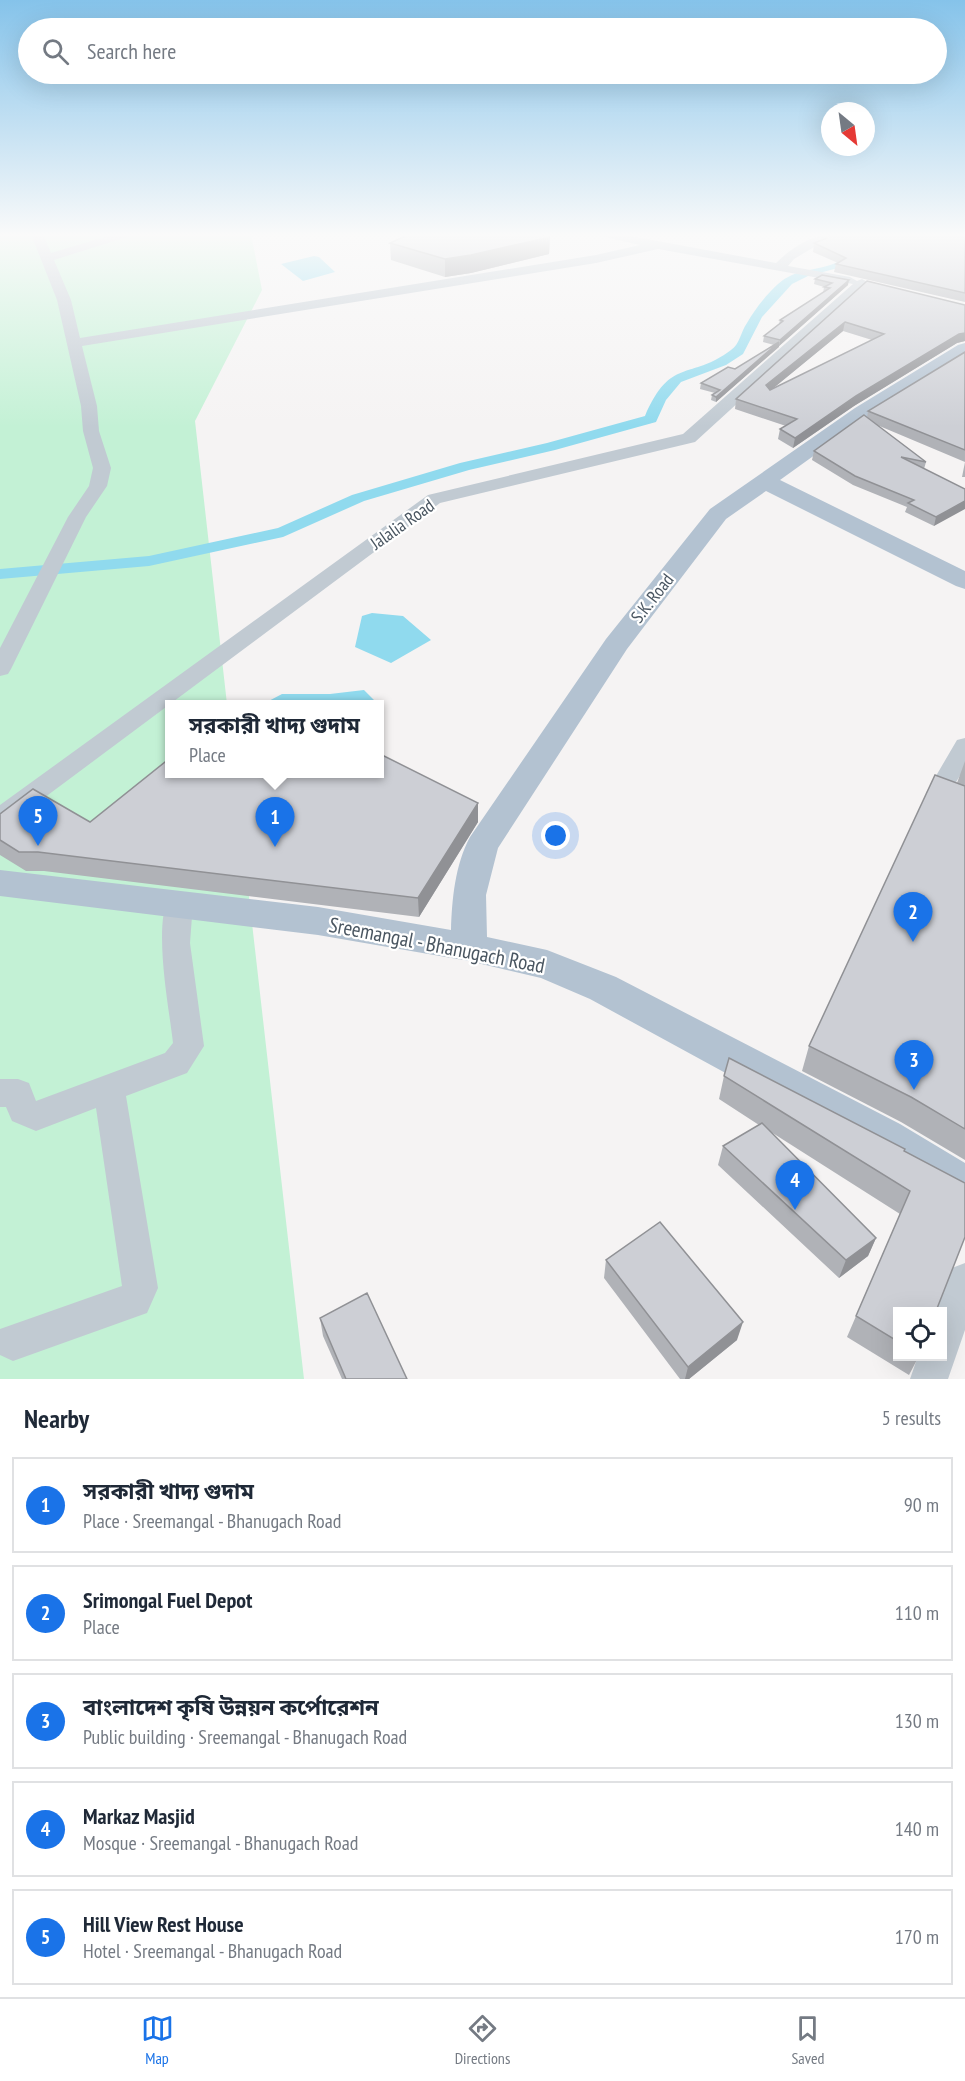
<!DOCTYPE html>
<meta charset="utf-8">
<style>
:root{--surface:#fff;--page:#f6f6f7;--text:#1f2937;--muted:#747a83;--line:#e0e1e3;--accent:#1a73e8}
body{margin:0;font-family:"PT Sans Narrow","Noto Sans Bengali",sans-serif;background:var(--page);color:var(--text)}
.controls{position:absolute;right:18px;bottom:18px;display:grid;overflow:hidden;border-radius:0px;box-shadow:0 6px 24px #0002}
.controls button{width:54px;height:54px;display:grid;place-items:center;padding:0;border:0;border-bottom:2px solid var(--line);background:var(--surface);color:var(--text);font:30px sans-serif}
.compass{position:absolute;left:821px;top:102px;width:54px;height:54px;border-radius:50%;background:var(--surface);box-shadow:0 6px 24px #0002;rotate:151deg}
.you{position:absolute;left:556px;top:836px;width:21px;height:21px;margin:-15px;border:4px solid #fff;border-radius:50%;background:#1a73e8;box-shadow:0 0 0 9px #1a73e833}
.badge{display:grid;place-items:center;width:39px;height:39px;border-radius:50%;background:var(--accent);color:#fff;font-size:20px;font-weight:700}
.pin{position:absolute;translate:-50% -50px;filter:drop-shadow(0 2px 3px #0008)}
.pin::after{content:'';position:absolute;top:32px;width:21px;height:18px;background:inherit;clip-path:polygon(0 0,100% 0,50% 100%)}
.popup{position:absolute;left:165px;top:700px;width:219px;height:78px;box-sizing:border-box;display:grid;place-content:center;border-radius:0px;background:var(--surface);filter:drop-shadow(0 2px 4px #0005);font-size:20px;white-space:nowrap;color:var(--muted)}
.popup b{font-size:22px;color:var(--text)}
.popup::after{content:'';position:absolute;left:50%;top:100%;margin-left:-12px;border:12px solid transparent;border-top-color:var(--surface)}
.list{margin:0;padding:0;list-style:none}
h2{display:flex;justify-content:space-between;align-items:center;height:78px;margin:0;padding:0 24px;font-size:26px}
h2 small{font-size:20px;font-weight:400;color:var(--muted)}
.list li{display:grid;grid-template-columns:39px 1fr auto;gap:18px;align-items:center;box-sizing:border-box;height:96px;margin:0 12px 12px;padding:0 12px;border:2px solid var(--line);border-radius:0px}
.list b{display:block;font-size:22px;white-space:nowrap}
.list p{margin:0;font-size:20px;white-space:nowrap;color:var(--muted)}
.list em{font-size:20px;font-style:normal;color:var(--muted)}
.icon{flex:none;width:33px;height:33px;fill:none;stroke:currentColor;stroke-width:2;stroke-linecap:round;stroke-linejoin:round}
.map{position:relative;flex:none;width:965px;height:1379px;overflow:hidden}
.search{position:absolute;background:var(--surface);box-shadow:0 6px 24px #0002;left:18px;right:18px;top:18px;height:66px;display:flex;align-items:center;gap:15px;box-sizing:border-box;padding:0 21px;border-radius:33px;color:var(--muted);font-size:22px}
.sheet{height:618px;background:var(--surface)}
nav{display:flex;justify-content:space-around;align-items:center;box-sizing:border-box;height:84px;border-top:2px solid var(--line);background:var(--surface);font-size:16px;color:var(--muted)}
nav a{display:grid;justify-items:center;gap:3px}
nav .on{color:var(--accent)}
.map>svg:first-child{display:block}
</style>
<div class="map">
<svg width="965" height="1379" viewBox="0 0 965 1379">
<rect width="100%" height="100%" fill="#f5f3f3"/>
<!-- green -->
<path fill="#c3f1d5" d="M0 234H251L262 290 195 421 227 704H170V774H235L304 1379H0Z"/>
<!-- water -->
<path fill="#90daee" d="M314 256 319 257 335 272 303 281 281 264Z
M372 613 403 616 431 640 391 663 355 647 362 616Z
M364 690 377 703 263 704 282 694H330Z"/>
<g fill="none" stroke-linecap="round" stroke-linejoin="round">
<!-- canal -->
<path fill="#90daee" fill-rule="evenodd" d="M885 234H898L849 265 808 276 792 284 762 317 743 354 726 365 681 382 666 400 656 422 555 450 469 470 364 501 283 537 149 566 0 579V569L149 556 278 528 352 495 460 463 547 443 645 416C671 356 690 381 731 350 740 344 741 331 747 323 755 309 766 295 778 284 795 269 814 271 833 264 852 257 868 245 885 234Z"/>
<!-- minor -->
<path fill="#c1cad2" fill-rule="evenodd" d="M31 234H43L51 253 115 234H136L54 260 71 300 80 338 596 255 640 245 592 234H620L776 263C792 247 813 234 836 234L794 259 788 266 850 277 857 281 862 279 869 283 695 442 440 503 9 824 0 827V805L428 495 683 434 853 284 658 249 596 263 82 346 97 406 99 431 111 468 107 486 86 517 11 669 8 674 0 676V648L68 517 89 486 93 468 83 431 81 406 57 300Z
M965 738V767L952 789 965 795V814L929 799 926 793 957 740Z
M179 892 189 896 193 903 190 943 204 1046 187 1073 126 1096 158 1288 147 1313 13 1361 0 1355V1329L122 1286 96 1108 36 1131 12 1121 6 1107H0V1079H18L29 1083 36 1101 165 1053 173 1043C169 1007 153 927 169 896Z
M965 1263V1330L948 1379H910L918 1356H942V1312H935L952 1268Z"/>
<!-- major -->
<path fill="#b3c2d1" fill-rule="evenodd" d="M965 343V357L869 416 780 480 965 571V589L956 586 766 491 726 519 627 649 498 848 486 895 487 937 547 950 616 977 900 1124 965 1163V1207L950 1201 870 1152 590 999 541 978 469 961 318 935 0 896V870L318 907 451 930C452 899 455 865 470 837L606 639 710 509 855 408 958 345Z"/>
</g>
<!-- wall -->
<path fill="#b0b2b7" fill-rule="evenodd" d="M965 234V302L834 272 836 264 838 263 813 252 814 243 825 239V236Z
M550 237 549 254 471 273 445 277 391 260 390 243Z
M815 279 848 285 716 402 711 400 712 395 715 393 700 389 701 383 735 369 774 345 763 342 764 336 779 324 780 320 823 293 824 287 814 284Z
M867 281 965 305V341L957 343 854 406 793 448 778 439 780 429 786 426 735 409 736 399ZM843 331 872 340 771 390Z
M965 352V462L877 425 926 462 924 469 965 489 934 526 905 512 907 507 853 485 812 460 814 451 867 418 868 411Z
M965 462V477H962Z
M965 761V1160L901 1122 802 1071 809 1046 957 783Z
M478 803V822L419 917 44 871H26L0 855V814L90 822Z
M724 1076 904 1151 965 1183 897 1311V1356H919L909 1375 847 1337 900 1214 771 1132 876 1238 868 1256 839 1278 718 1165 723 1146 759 1125 719 1099Z
M606 1260 737 1340 689 1379H680L604 1278Z
M320 1318 407 1379H342L323 1336Z"/>
<!-- shaded-wall -->
<path fill="#909195" d="M550 237 549 254 471 273 445 277V259Z
M849 280 848 285 779 346 780 340Z
M845 322 843 331 765 395 766 385Z
M965 333V341L957 343 854 406 793 448 795 438 856 396 959 334Z
M779 342V347L716 402V397Z
M965 501V509L934 526 936 517Z
M478 803V822L419 917 418 898Z
M876 1238 868 1256 839 1278 846 1260Z
M743 1322 737 1340 689 1379H685L688 1367Z"/>
<!-- building -->
<path fill="#cdcfd5" stroke="#909195" stroke-width="1.5" fill-rule="evenodd" d="M410 234H539L550 237 471 255 445 259 390 243Z
M835 234H965V293L836 264 846 258 814 243 827 238 825 236Z
M822 275 849 280 780 340 764 336 783 321 780 320 830 288 824 287 832 283 815 279Z
M867 281 965 305V333L959 334 856 396 795 438 780 429 797 419 736 399ZM845 322 884 334 770 390 766 385Z
M779 342 716 397 712 395 720 390 701 383 728 367 735 369Z
M965 352V450L868 411Z
M864 415 926 462 901 457 965 489V501L936 517 908 503 914 500 855 476 814 451Z
M380 754 478 803 418 898 38 852H19L0 840V814L33 789 90 822 170 758V774H380Z
M935 775 965 786V1129L911 1097 809 1046Z
M729 1058 905 1149 904 1151 965 1183V1237L936 1311H897V1341L856 1316 910 1191 724 1076Z
M762 1123 876 1238 846 1260 723 1146Z
M660 1222 743 1322 688 1367 606 1260Z
M367 1293 407 1379H346L320 1318Z"/>
<!-- sky -->
<linearGradient id="sky" x2="0" y2="1"><stop stop-color="#85c3ea"/><stop offset="0.55" stop-color="#fafafa"/><stop offset="1" stop-color="#fafafa" stop-opacity="0"/></linearGradient>
<rect width="965" height="427" fill="url(#sky)"/>
<g text-anchor="middle" dominant-baseline="central" stroke-width="4.5" stroke-linejoin="round" paint-order="stroke">
<!-- street labels -->
<g font-size="18" fill="#4a5661" stroke="#fff">
<text transform="translate(402 524) rotate(-35)">Jalalia Road</text>
<text transform="translate(652 598) rotate(-52)">S.K. Road</text>
</g>
<!-- near-street labels -->
<g font-size="21" fill="#4a5661" stroke="#fff">
<text transform="translate(437 945) rotate(11)">Sreemangal - Bhanugach Road</text>
</g>
</g>
</svg>
<div class="controls">
<button><svg class="icon" aria-label="locate" viewBox="0 0 24 24"><circle cx="12" cy="12" r="6"/><path d="M12 2v4M12 18v4M2 12h4M18 12h4"/></svg></button>
</div>
<svg class="compass" viewBox="-18 -18 36 36"><path d="M0-13l5 13h-10z" fill="#e53935"/><path d="M0 13l5-13h-10z" fill="#747a83"/></svg>
<div class="you"></div>
<div class="pin badge" style="left:275px;top:847px">1</div>
<div class="popup"><b>সরকারী খাদ্য গুদাম</b>Place</div>
<div class="pin badge" style="left:913px;top:942px">2</div>
<div class="pin badge" style="left:914px;top:1090px">3</div>
<div class="pin badge" style="left:795px;top:1210px">4</div>
<div class="pin badge" style="left:38px;top:846px">5</div>
<div class="search"><svg class="icon" aria-label="search" viewBox="0 0 24 24"><circle cx="10" cy="10" r="6"/><path d="M15 15l6 6"/></svg>Search here</div>
</div>
<section class="sheet">
<h2>Nearby<small>5 results</small></h2>
<ul class="list">
<li><span class="badge">1</span><div><b>সরকারী খাদ্য গুদাম</b><p>Place · Sreemangal - Bhanugach Road</p></div><em>90 m</em></li>
<li><span class="badge">2</span><div><b>Srimongal Fuel Depot</b><p>Place</p></div><em>110 m</em></li>
<li><span class="badge">3</span><div><b>বাংলাদেশ কৃষি উন্নয়ন কর্পোরেশন</b><p>Public building · Sreemangal - Bhanugach Road</p></div><em>130 m</em></li>
<li><span class="badge">4</span><div><b>Markaz Masjid</b><p>Mosque · Sreemangal - Bhanugach Road</p></div><em>140 m</em></li>
<li><span class="badge">5</span><div><b>Hill View Rest House</b><p>Hotel · Sreemangal - Bhanugach Road</p></div><em>170 m</em></li>
</ul>
</section>
<nav>
<a class="on"><svg class="icon" aria-label="map" viewBox="0 0 24 24"><path d="M3 6l6-2 6 2 6-2v14l-6 2-6-2-6 2zM9 4v14M15 6v14"/></svg>Map</a>
<a><svg class="icon" aria-label="directions" viewBox="0 0 24 24"><path d="M12 3l9 9-9 9-9-9zM9 14v-3h6M13 9l2 2-2 2"/></svg>Directions</a>
<a><svg class="icon" aria-label="saved" viewBox="0 0 24 24"><path d="M7 4h10v16l-5-4-5 4z"/></svg>Saved</a>
</nav>
